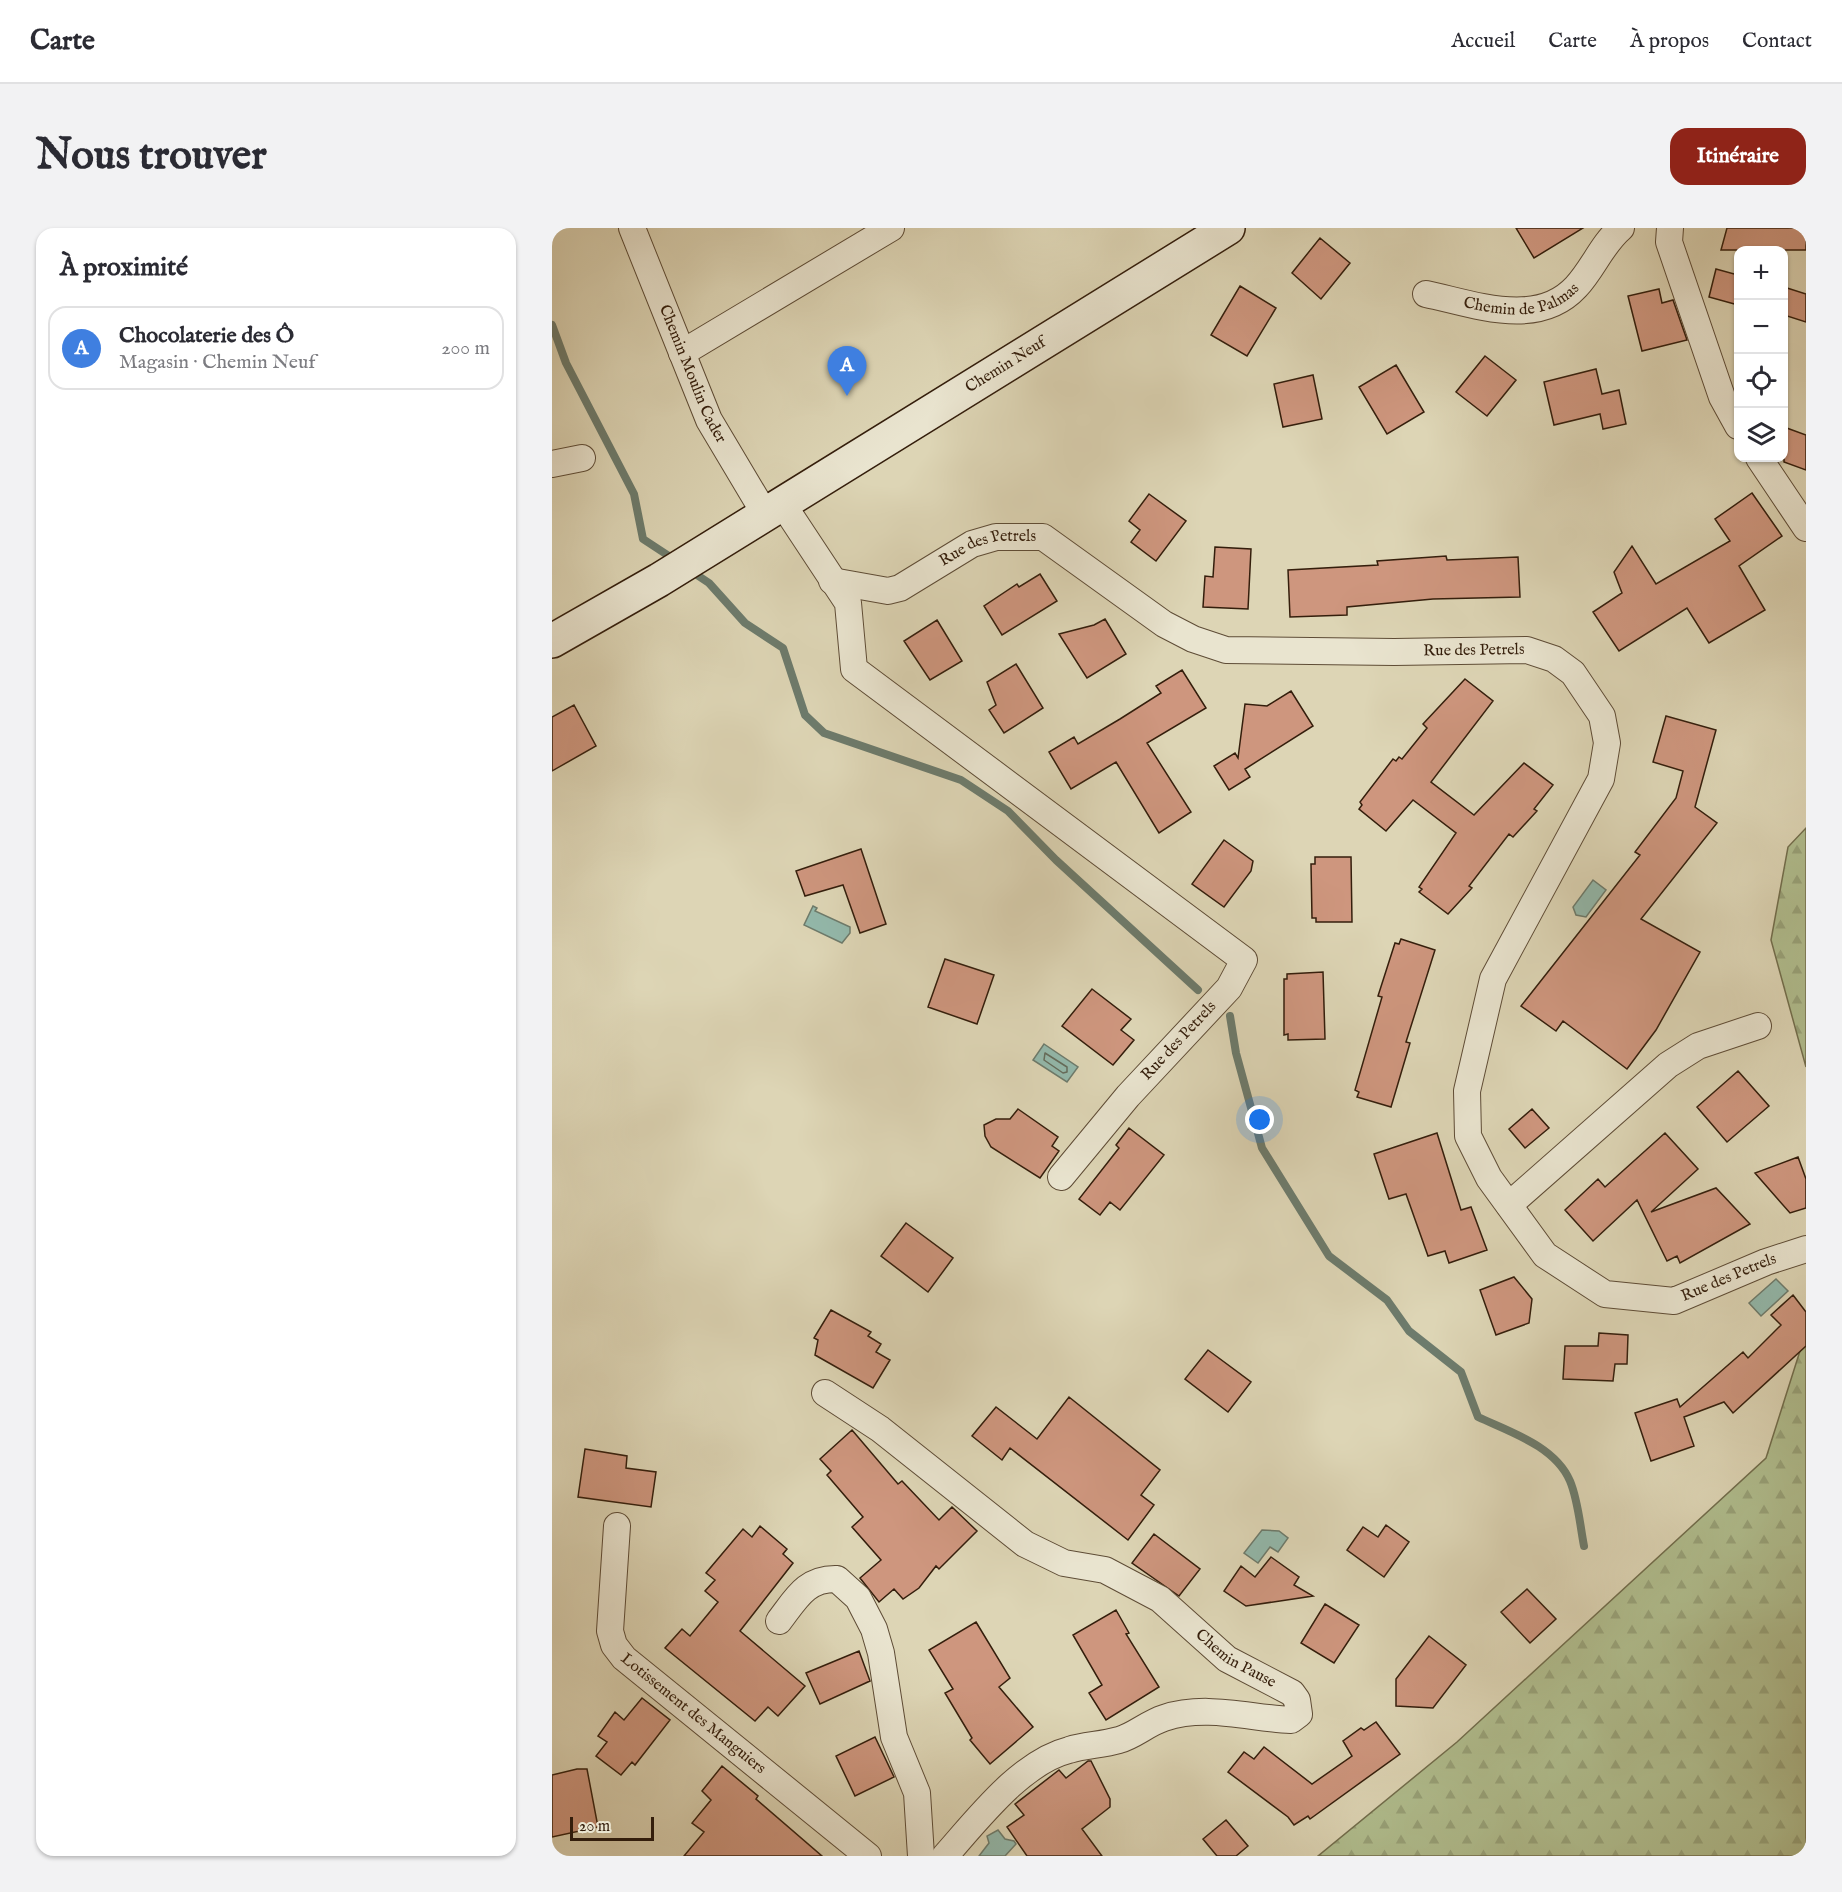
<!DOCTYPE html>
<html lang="fr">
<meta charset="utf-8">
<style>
:root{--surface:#fff;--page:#f2f2f3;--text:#2b2b33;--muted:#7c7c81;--line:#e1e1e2;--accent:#8f2418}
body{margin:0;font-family:"IM FELL English",serif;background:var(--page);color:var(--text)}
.controls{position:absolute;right:18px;top:18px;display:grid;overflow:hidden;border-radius:12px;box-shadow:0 2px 4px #0004}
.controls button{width:54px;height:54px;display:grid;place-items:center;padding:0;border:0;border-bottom:2px solid var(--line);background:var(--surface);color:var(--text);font:30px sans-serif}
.scale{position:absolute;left:18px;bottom:15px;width:84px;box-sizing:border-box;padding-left:6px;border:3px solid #341e0c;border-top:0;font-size:16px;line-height:21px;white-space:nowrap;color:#341e0c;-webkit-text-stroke:4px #e9e4cf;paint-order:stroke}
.you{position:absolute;left:708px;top:892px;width:21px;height:21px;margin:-15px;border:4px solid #fff;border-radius:50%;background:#1a73e8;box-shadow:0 0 0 9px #1a73e833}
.badge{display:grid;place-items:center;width:39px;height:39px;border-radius:50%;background:var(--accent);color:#fff;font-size:20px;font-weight:700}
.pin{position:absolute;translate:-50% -50px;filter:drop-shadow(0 2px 3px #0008)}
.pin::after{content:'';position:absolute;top:32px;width:21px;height:18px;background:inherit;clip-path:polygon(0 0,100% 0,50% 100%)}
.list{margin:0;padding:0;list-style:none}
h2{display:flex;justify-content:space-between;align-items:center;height:78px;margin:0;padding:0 24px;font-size:26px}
h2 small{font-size:20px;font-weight:400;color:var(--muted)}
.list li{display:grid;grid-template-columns:39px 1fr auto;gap:18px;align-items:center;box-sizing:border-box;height:84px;margin:0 12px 12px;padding:0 12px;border:2px solid var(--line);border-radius:18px}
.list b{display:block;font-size:22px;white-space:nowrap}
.list p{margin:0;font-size:20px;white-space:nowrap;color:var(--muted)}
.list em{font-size:20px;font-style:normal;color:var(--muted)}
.icon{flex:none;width:33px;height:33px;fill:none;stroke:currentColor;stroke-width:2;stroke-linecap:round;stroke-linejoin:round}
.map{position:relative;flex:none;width:1254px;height:1628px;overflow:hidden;border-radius:18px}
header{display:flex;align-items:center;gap:36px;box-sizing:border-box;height:84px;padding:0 30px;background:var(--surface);border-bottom:2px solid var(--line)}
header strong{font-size:28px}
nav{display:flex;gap:33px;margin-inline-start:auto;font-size:21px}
.intro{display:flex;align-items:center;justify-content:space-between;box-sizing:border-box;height:144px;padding:0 36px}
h1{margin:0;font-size:42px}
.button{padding:15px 27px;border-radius:18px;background:var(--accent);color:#fff;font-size:21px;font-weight:700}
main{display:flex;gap:36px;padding:0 36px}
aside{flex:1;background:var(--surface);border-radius:18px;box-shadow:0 2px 4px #0004}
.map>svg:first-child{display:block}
</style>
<header>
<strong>Carte</strong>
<nav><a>Accueil</a><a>Carte</a><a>À propos</a><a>Contact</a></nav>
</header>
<div class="intro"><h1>Nous trouver</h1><a class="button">Itinéraire</a></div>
<main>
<aside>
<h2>À proximité<small></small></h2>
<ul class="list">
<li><span class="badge" style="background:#3f7fe0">A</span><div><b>Chocolaterie des Ô</b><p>Magasin · Chemin Neuf</p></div><em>200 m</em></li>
</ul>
</aside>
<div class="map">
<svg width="1254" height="1628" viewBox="0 0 1254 1628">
<defs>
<pattern id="forest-firs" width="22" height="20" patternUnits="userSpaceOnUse" patternTransform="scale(1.5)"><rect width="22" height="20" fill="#b0bd8e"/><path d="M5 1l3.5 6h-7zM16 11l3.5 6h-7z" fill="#98a279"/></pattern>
</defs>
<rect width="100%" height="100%" fill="#ddd5b5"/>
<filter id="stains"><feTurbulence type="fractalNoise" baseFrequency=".00333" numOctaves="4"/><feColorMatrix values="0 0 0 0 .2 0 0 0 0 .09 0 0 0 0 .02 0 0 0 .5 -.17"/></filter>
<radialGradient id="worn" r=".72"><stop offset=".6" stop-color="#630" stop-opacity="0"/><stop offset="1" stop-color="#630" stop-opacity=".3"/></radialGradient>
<!-- forest -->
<path fill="url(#forest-firs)" stroke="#726e4d" stroke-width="1.5" d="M1254 600V839L1219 712 1236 619Z
M1254 1104V1628H766L905 1514 1214 1230Z"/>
<!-- water -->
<path fill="#93b9ac" stroke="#6d7b6c" stroke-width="1.5" d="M1041 652 1054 662 1034 689 1024 687 1021 679Z
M261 678 265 680 263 683 298 699V705L290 715 252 697Z
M492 816 526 839 515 854 481 832Z
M1224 1051 1236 1063 1209 1088 1197 1075Z
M710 1302 727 1303 736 1310 726 1324 718 1319 706 1335 692 1325Z
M446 1602 453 1611 462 1613 464 1616 453 1628H427L437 1615 435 1608Z"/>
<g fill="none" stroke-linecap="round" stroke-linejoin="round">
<!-- shore -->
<path stroke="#646c5c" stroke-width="1.5" d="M493 825 515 839V844L511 845 492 832Z"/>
<!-- stream -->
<path stroke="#6d7b6c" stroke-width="8" d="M0 97 14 135 82 266 91 311 123 332
M136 341 157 355 193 395 231 420 253 487 272 505 409 552 456 583 504 632 646 762
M678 788 684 825 710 920 777 1028 835 1072 857 1103 909 1144 926 1189C958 1204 1003 1218 1018 1253 1026 1272 1028 1297 1032 1318"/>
</g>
<!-- building -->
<path fill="#ce967e" stroke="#341e0c" stroke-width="1.5" d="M964 0H1031L982 30Z
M1175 0H1254V22H1169Z
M768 10 798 35 769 71 740 45Z
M1164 41 1186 47V77L1157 69Z
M688 58 724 80 695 128 659 107Z
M1232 59 1254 66V94L1232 87Z
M1107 61 1110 75 1121 72 1135 112 1090 123 1076 68Z
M933 128 964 152 935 188 904 164Z
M844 137 872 184 835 206 807 159Z
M1044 141 1050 166 1067 162 1074 196 1051 201 1048 186 1002 197 992 154Z
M761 147 770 191 731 199 722 156Z
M1232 199 1254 207V242L1232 234Z
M1200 265 1230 308 1187 338 1213 382 1157 415 1135 380 1067 423 1041 384 1070 365 1062 344 1080 318 1104 356 1178 313 1163 291Z
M597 266 634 293 604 333 579 314 588 302 577 293Z
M663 319 699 321 696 381 651 379 653 348 661 349Z
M894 328 895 332 966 329 968 369 881 371 795 379V387L738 389 736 342 826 337 825 333Z
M488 346 505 373 450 407 432 378 465 356 467 359Z
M553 391 574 426 535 450 507 406 542 397Z
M385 392 410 433 378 452 352 413Z
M464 436 491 480 452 505 437 482 444 477 435 454Z
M630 442 654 480 595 515 639 584 607 605 564 534 519 561 497 524 522 509 526 516 568 491 609 465 604 458Z
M913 451 941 473 879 554 922 587 972 535 1001 557 982 581 985 583 961 609 957 606 917 658 920 660 896 686 867 664 870 661 867 659 904 605 861 572 834 603 807 581 810 577 808 574 841 531 844 533 847 529 850 531 875 500 871 496Z
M739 463 761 498 693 541 698 549 677 562 662 538 683 525 686 530 693 476 715 478Z
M22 477 44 518 0 543V489Z
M1114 488 1164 502 1143 579 1165 595 1089 691 1148 724 1104 802 1075 841 1011 793 1004 803 969 778 1088 627 1083 624 1124 570 1131 543 1101 534Z
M672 612 701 633 699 643 672 679 640 656Z
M309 621 334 696 308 705 291 657 253 668 244 643Z
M763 629H799L800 694H764V690H760L759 636H763Z
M849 711 883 722 854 814 858 815 839 879 805 869 807 864 803 862 830 769 826 768 843 715 847 716Z
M393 731 442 747 425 796 376 779Z
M771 744 773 811 736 812V806L732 807V751H735V746Z
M540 761 579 791 569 802 582 812 561 837 510 798Z
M1186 843 1217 878 1175 914 1145 879Z
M466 881 506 909 500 918 507 923 488 950 439 919 433 908 432 897 444 891H458Z
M980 881 997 900 973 920 957 901Z
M577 900 612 927 568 982 558 974 548 987 527 971 567 920 564 917Z
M885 905 909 982 919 979 935 1022 897 1035 893 1023 876 1028 854 966 837 971 822 926Z
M1113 905 1146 941 1099 984 1164 960 1198 996 1128 1035 1125 1028 1115 1033 1085 972 1041 1013 1013 982 1046 951 1053 959Z
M1246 929 1254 951V980L1238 985 1203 945Z
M354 995 401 1030 376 1064 329 1028Z
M962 1049 980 1071 977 1095 944 1107 928 1062Z
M1241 1067 1254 1084V1118L1181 1185 1172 1174 1132 1189 1142 1218 1099 1233 1083 1185 1125 1171 1128 1179 1191 1124 1196 1130 1229 1097 1219 1087Z
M279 1082 319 1104 316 1108 329 1116 324 1124 338 1132 321 1160 263 1127 266 1112 262 1110Z
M1047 1105 1076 1107 1075 1136H1063L1061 1153 1011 1151 1013 1118H1046Z
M656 1122 699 1154 676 1184 633 1151Z
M517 1169 608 1242 589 1267 602 1277 576 1312 458 1220 450 1232 420 1208 444 1179 485 1211Z
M300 1202 346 1256 350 1253 387 1292 400 1279 425 1303 387 1341 384 1338 367 1360 351 1371 342 1361 327 1374 308 1350 329 1332 300 1299 311 1289 275 1247 279 1243 268 1231Z
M33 1221 75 1228 74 1240 104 1244 99 1279 26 1269Z
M834 1297 857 1314 832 1349 795 1322 811 1299 826 1309Z
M208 1298 235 1321 231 1326 241 1335 188 1403 253 1458 226 1488 216 1479 203 1493 113 1420 130 1401 138 1408 166 1374 153 1363 163 1352 154 1345 191 1301 200 1309Z
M602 1306 648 1341 627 1368 580 1335Z
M719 1329 747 1349 742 1357 761 1368 694 1378 672 1363 689 1338 703 1349Z
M975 1361 1004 1391 978 1415 949 1384Z
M773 1376 807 1397 782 1435 749 1415Z
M564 1382 577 1405 574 1406 607 1459 554 1492 537 1465 550 1457 521 1407Z
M424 1394 458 1450 447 1459 481 1499 438 1536 418 1512 420 1510 393 1465 401 1461 377 1422Z
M877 1408 914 1437 881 1480 844 1478V1451Z
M307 1423 318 1453 268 1476 254 1445Z
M90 1470 118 1492 83 1537 80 1534 69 1547 44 1528 55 1514 46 1508 63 1484 72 1492Z
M824 1494 848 1526 758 1591 756 1588 742 1597 736 1589 676 1544 692 1524 702 1531 712 1519 760 1556 800 1528 791 1513 809 1500 812 1502Z
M323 1509 342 1549 303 1568 284 1528Z
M536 1533H539L558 1571V1579L530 1601 550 1628H475L455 1599 472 1587 463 1576 507 1542 514 1550Z
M170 1538 206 1568 204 1571 270 1628H132L152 1604 140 1595 159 1572 150 1563Z
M25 1541H35L46 1599 0 1609V1547Z
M674 1592 696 1618 684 1628H665L651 1611Z"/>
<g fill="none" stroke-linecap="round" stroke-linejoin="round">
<!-- street casing -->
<g stroke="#5e4c36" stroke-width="28">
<g id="street">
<path id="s1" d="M80 0 157 192 213 286"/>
<path d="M1118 0 1117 14 1170 169 1186 198"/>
<path id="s2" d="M874 66C922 76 985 101 1024 59 1041 41 1050 16 1069 0"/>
<path d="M130 125 339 0"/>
<path d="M1207 230 1254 300"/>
<path d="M0 236 30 230"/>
<path d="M230 275 296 375 302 441 692 732 677 760 576 868 509 949"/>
<path id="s3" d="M280 353 336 363 348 360 420 316 444 309H491L612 396 641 411 674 422 842 424 975 422 1002 431 1021 445 1050 488 1055 515 1049 551 941 751 915 863 916 908 937 950 993 1027 1053 1066 1122 1073 1214 1034 1254 1021"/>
<path d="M957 977 1116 837 1146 818 1206 798"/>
<path id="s4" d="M273 1165 328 1201 473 1316 512 1335 553 1342 608 1371 675 1431 740 1465 745 1472 747 1486 739 1492C697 1490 654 1476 612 1490 596 1495 582 1508 567 1512 550 1517 533 1517 517 1522 469 1534 425 1592 393 1628"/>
<path id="s5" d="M65 1298 58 1403 62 1417 72 1430 316 1628"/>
<path d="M227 1393C244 1371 254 1350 285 1351L306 1370 322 1401 329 1425 342 1509 365 1565 369 1628"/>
</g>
</g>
<!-- secondary casing -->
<g stroke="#341e0c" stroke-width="36">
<g id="secondary">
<path id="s6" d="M0 413 107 352 676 0"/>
</g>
</g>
<!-- street -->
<use href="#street" stroke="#e9e4cf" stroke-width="26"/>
<!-- secondary -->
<use href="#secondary" stroke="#e9e4cf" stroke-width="33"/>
</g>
<g text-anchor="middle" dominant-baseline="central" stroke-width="4.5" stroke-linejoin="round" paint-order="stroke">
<!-- street labels -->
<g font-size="16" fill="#341e0c" stroke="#e9e4cf">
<text stroke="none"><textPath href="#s2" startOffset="99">Chemin de Palmas</textPath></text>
<text stroke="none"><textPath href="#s6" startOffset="531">Chemin Neuf</textPath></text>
<text stroke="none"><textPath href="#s1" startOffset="158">Chemin Moulin Cader</textPath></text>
<text stroke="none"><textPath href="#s3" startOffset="168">Rue des Petrels</textPath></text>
<text stroke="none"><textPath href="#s3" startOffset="690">Rue des Petrels</textPath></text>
<text transform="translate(627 813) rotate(-47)">Rue des Petrels</text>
<text stroke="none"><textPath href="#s3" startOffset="1641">Rue des Petrels</textPath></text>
<text stroke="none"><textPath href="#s4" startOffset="495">Chemin Pause</textPath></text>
<text stroke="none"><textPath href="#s5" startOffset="225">Lotissement des Manguiers</textPath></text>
</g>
</g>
<rect width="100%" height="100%" filter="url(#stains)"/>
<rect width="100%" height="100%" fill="url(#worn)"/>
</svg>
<div class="controls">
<button>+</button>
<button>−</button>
<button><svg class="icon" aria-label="locate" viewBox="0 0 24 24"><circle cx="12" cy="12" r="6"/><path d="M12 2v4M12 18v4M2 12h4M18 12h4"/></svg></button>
<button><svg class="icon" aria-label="layers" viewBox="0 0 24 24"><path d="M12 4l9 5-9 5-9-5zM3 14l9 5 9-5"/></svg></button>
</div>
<div class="scale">20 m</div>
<div class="you"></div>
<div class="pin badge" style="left:295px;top:168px;background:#3f7fe0">A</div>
</div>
</main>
